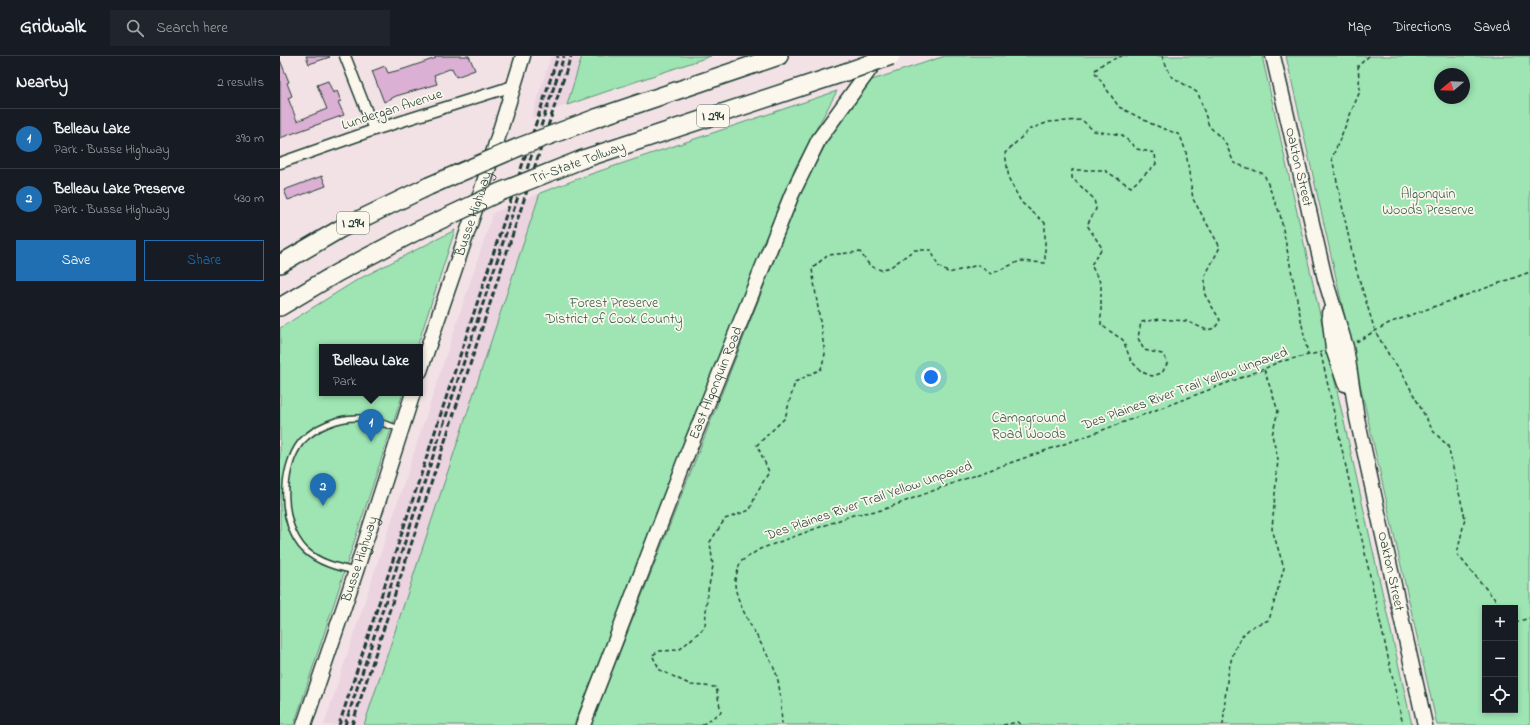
<!DOCTYPE html>
<meta charset="utf-8">
<style>
:root{--surface:#171b24;--page:#20242c;--text:#f1f3f6;--muted:#9ea1a6;--line:#363941;--accent:#1f6fb2}
body{margin:0;font-family:"Indie Flower",sans-serif;background:var(--page);color:var(--text)}
.controls{position:absolute;right:12px;bottom:12px;display:grid;overflow:hidden;border-radius:0px;box-shadow:0 2px 6px #0003}
.controls button{width:36px;height:36px;display:grid;place-items:center;padding:0;border:0;border-bottom:1px solid var(--line);background:var(--surface);color:var(--text);font:20px sans-serif}
.compass{position:absolute;left:1154px;top:12px;width:36px;height:36px;border-radius:50%;background:var(--surface);box-shadow:0 2px 6px #0003;rotate:251deg}
.you{position:absolute;left:651px;top:321px;width:14px;height:14px;margin:-10px;border:3px solid #fff;border-radius:50%;background:#1a73e8;box-shadow:0 0 0 6px #1a73e833}
.badge{display:grid;place-items:center;width:26px;height:26px;border-radius:50%;background:var(--accent);color:#fff;font-size:13px;font-weight:700}
.pin{position:absolute;translate:-50% -33px;filter:drop-shadow(0 1px 2px #0008)}
.pin::after{content:'';position:absolute;top:21px;width:14px;height:12px;background:inherit;clip-path:polygon(0 0,100% 0,50% 100%)}
.popup{position:absolute;left:39px;top:288px;width:104px;height:52px;box-sizing:border-box;display:grid;place-content:center;border-radius:0px;background:var(--surface);filter:drop-shadow(0 1px 3px #0005);font-size:13px;white-space:nowrap;color:var(--muted)}
.popup b{font-size:15px;color:var(--text)}
.popup::after{content:'';position:absolute;left:50%;top:100%;margin-left:-8px;border:8px solid transparent;border-top-color:var(--surface)}
.list{margin:0;padding:0;list-style:none}
h2{display:flex;justify-content:space-between;align-items:center;height:52px;margin:0;padding:0 16px;font-size:17px}
h2 small{font-size:13px;font-weight:400;color:var(--muted)}
.list li{display:grid;grid-template-columns:26px 1fr auto;gap:12px;align-items:center;box-sizing:border-box;height:60px;padding:0 16px;border-top:1px solid var(--line)}
.list b{display:block;font-size:15px;white-space:nowrap}
.list p{margin:0;font-size:13px;white-space:nowrap;color:var(--muted)}
.list em{font-size:13px;font-style:normal;color:var(--muted)}
.actions{display:flex;gap:8px;padding:12px 16px}
.actions a{flex:1;padding:9px 0;border:1px solid var(--accent);border-radius:0px;text-align:center;font-size:14px;color:var(--accent)}
.actions .main{background:var(--accent);color:#fff}
.icon{flex:none;width:22px;height:22px;fill:none;stroke:currentColor;stroke-width:2;stroke-linecap:round;stroke-linejoin:round}
.map{position:relative;flex:none;width:1250px;height:669px;overflow:hidden}
header{display:flex;align-items:center;gap:24px;box-sizing:border-box;height:56px;padding:0 20px;background:var(--surface);border-bottom:1px solid var(--line)}
header strong{font-size:19px}
nav{display:flex;gap:22px;margin-inline-start:auto;font-size:14px}
.search{width:280px;height:36px;background:var(--page);display:flex;align-items:center;gap:10px;box-sizing:border-box;padding:0 14px;border-radius:0px;color:var(--muted);font-size:15px}
main{display:flex}
aside{flex:1;background:var(--surface)}
.map>svg:first-child{display:block}
</style>
<header>
<strong>Gridwalk</strong>
<div class="search"><svg class="icon" aria-label="search" viewBox="0 0 24 24"><circle cx="10" cy="10" r="6"/><path d="M15 15l6 6"/></svg>Search here</div>
<nav><a>Map</a><a>Directions</a><a>Saved</a></nav>
</header>
<main>
<aside>
<h2>Nearby<small>2 results</small></h2>
<ul class="list">
<li><span class="badge">1</span><div><b>Belleau Lake</b><p>Park · Busse Highway</p></div><em>390 m</em></li>
<li><span class="badge">2</span><div><b>Belleau Lake Preserve</b><p>Park · Busse Highway</p></div><em>430 m</em></li>
</ul>
<div class="actions"><a class="main">Save</a><a>Share</a></div>
</aside>
<div class="map">
<svg width="1250" height="669" viewBox="0 0 1250 669">
<rect width="100%" height="100%" fill="#f2e2e5"/>
<filter id="ink" filterUnits="userSpaceOnUse"><feTurbulence type="fractalNoise" baseFrequency=".025" numOctaves="2"/><feDisplacementMap in="SourceGraphic" scale="8" xChannelSelector="R" yChannelSelector="G"/><feConvolveMatrix kernelMatrix="1 2 1 2 8 2 1 2 1" color-interpolation-filters="sRGB"/></filter>
<g filter="url(#ink)">
<!-- built -->
<path fill="#ebd3e0" d="M271 0H302L287 49 251 62Z
M260 137 85 669H44L213 157Z"/>
<!-- green -->
<path fill="#9ee5b3" stroke="#5e9174" fill-rule="evenodd" d="M302 0H431L287 49Z
M665 0H982L1132 669H311L523 131 556 69 586 26Z
M1006 0H1250V669H1157ZM1160 18H1184V42H1160ZM1205 552H1235V654H1205Z
M557 35 513 116 294 669H84L260 137 308 119Z
M175 174 137 291H42V337H123L17 660 14 669H0V272L77 224Z"/>
<!-- building -->
<path fill="#dcb0d4" stroke="#1f3d34" d="M26 0H49L50 1 29 8Z
M155 0H189L195 14 176 21 172 12 154 19 157 28 116 40 104 46 92 15 105 10 108 17 124 13 156 2Z
M0 4 9 26 7 27 12 40 8 42 17 65 47 53 37 29 48 25 53 37 57 35 61 45 58 46 64 59 0 82Z
M42 120 46 130 8 144 4 134Z"/>
<g fill="none" stroke-linecap="round" stroke-linejoin="round">
<!-- lane casing -->
<g stroke="#1f3d34" stroke-width="8">
<path id="lane" d="M75 515C57 511 39 507 25 494 0 469 0 413 21 386 35 371 59 361 79 362 92 363 108 369 120 373"/>
</g>
<!-- street casing -->
<g stroke="#1f3d34" stroke-width="13">
<path id="street" d="M65 0 94 74
M0 107 94 74 233 30"/>
</g>
<!-- secondary casing -->
<g stroke="#1f3d34" stroke-width="17">
<g id="secondary">
<path id="s1" d="M993 0 1045 223 1066 291 1077 362 1145 669"/>
<path d="M1049 257 1053 293 1065 328"/>
<path id="s2" d="M140 315 201 136 243 0"/>
<path id="s3" d="M24 669 76 515 133 337"/>
<path id="s4" d="M303 669 408 396 512 138 539 83 598 2"/>
</g>
</g>
<!-- highway casing -->
<g stroke="#1f3d34" stroke-width="20">
<path id="highway" d="M316 62 499 0
M303 103 563 17
M0 208 60 173 149 130
M0 251 57 217 135 176"/>
</g>
<!-- path -->
<path stroke="#1f3d34" stroke-width="1.5" stroke-dasharray="4 3" stroke-linecap="butt" d="M882 0 891 20 918 37 929 70 945 86 954 107 984 118 1000 158 1028 299
M1089 0 1078 10 1080 35 1052 102 1074 206 1095 275 1109 299 1121 315 1153 375 1168 390 1185 462 1177 498 1218 547 1215 552
M1076 286 1109 267 1250 216
M1041 298 1123 669
M1235 566 1250 562
M422 669 441 656 436 631 411 629 380 614 372 599 380 595 399 594 425 571 427 539 433 510 430 486 445 463 470 454 476 438 489 416 477 389 505 362 515 326 541 313 545 298 532 213 547 199 580 196 590 210 601 214 612 210 634 194H651L658 210 669 217 698 209 711 218 740 205 765 207V167L741 146 729 123 725 97 750 73 769 66 802 64 814 75 842 79 857 93 875 97 876 108 851 131 824 114H792V122L814 143 816 153 807 169 822 192 811 209 821 228V269L843 284 851 305 862 316 872 320 882 317 888 306 882 298 864 294 858 282 861 266 881 263 906 265 927 274 935 272 940 264 925 239V220L940 191 913 143 906 96 900 79 872 68 839 51 814 15 824 7 842 0
M502 669C501 652 501 633 496 617 486 591 453 548 455 524 456 518 459 512 460 506L480 493 573 459 602 454 687 422 807 380 984 313 998 306 1042 296
M723 669 738 666 741 669
M817 669H832
M943 669C946 640 945 589 972 571 977 568 984 566 989 564L1004 512 992 473 998 403 992 379 998 355 984 313"/>
<!-- lane -->
<use href="#lane" stroke="#fbf7ec" stroke-width="5"/>
<!-- street -->
<use href="#street" stroke="#fbf7ec" stroke-width="10"/>
<!-- secondary -->
<use href="#secondary" stroke="#fbf7ec" stroke-width="14"/>
<!-- highway -->
<use href="#highway" stroke="#fbf7ec" stroke-width="17"/>
<!-- rail -->
<path stroke="#1f3d34" stroke-width="3" stroke-dasharray="6 3" stroke-linecap="butt" d="M59 669 278 0
M65 669 284 0
M72 669 291 0"/>
<!-- highway-bridge casing -->
<g stroke="#1f3d34" stroke-width="20" stroke-linecap="butt">
<path id="highway-bridge" d="M563 17 611 0
M149 130 239 91 316 62
M135 176 220 136 303 103"/>
</g>
<!-- highway-bridge -->
<use href="#highway-bridge" stroke="#fbf7ec" stroke-width="17"/>
</g>
</g>
<g text-anchor="middle" dominant-baseline="central" stroke-width="3.5" stroke-linejoin="round" paint-order="stroke">
<!-- shield labels -->
<g fill="#fbf7ec" stroke="#61756b" stroke-width="1">
<rect x="417" y="49" width="32" height="22" rx="3"/>
<rect x="57" y="156" width="32" height="22" rx="3"/>
</g>
<g font-size="13" font-weight="bold" fill="#1f3d34">
<text x="433" y="60">I 294</text>
<text x="73" y="167">I 294</text>
</g>
<!-- street labels -->
<g font-size="14" fill="#1f3d34" stroke="#fbf7ec">
<text transform="translate(112 54) rotate(-18)">Lundergan Avenue</text>
<text transform="translate(298 107) rotate(-20)">Tri-State Tollway</text>
<text stroke="none"><textPath href="#s1" startOffset="114">Oakton Street</textPath></text>
<text stroke="none"><textPath href="#s2" startOffset="166">Busse Highway</textPath></text>
<text stroke="none"><textPath href="#s4" startOffset="367">East Algonquin Road</textPath></text>
<text transform="translate(905 333) rotate(-20)">Des Plaines River Trail Yellow Unpaved</text>
<text transform="translate(589 445) rotate(-19)">Des Plaines River Trail Yellow Unpaved</text>
<text stroke="none"><textPath href="#s3" startOffset="175">Busse Highway</textPath></text>
<text stroke="none"><textPath href="#s1" startOffset="529">Oakton Street</textPath></text>
</g>
<!-- park labels -->
<g font-size="14" fill="#385f4d" stroke="#fbf7ec">
<text x="1148" y="138">Algonquin<tspan x="1148" dy="16">Woods Preserve</tspan></text>
<text x="334" y="247">Forest Preserve<tspan x="334" dy="16">District of Cook County</tspan></text>
<text x="749" y="362">Campground<tspan x="749" dy="16">Road Woods</tspan></text>
</g>
</g>
</svg>
<div class="controls">
<button>+</button>
<button>−</button>
<button><svg class="icon" aria-label="locate" viewBox="0 0 24 24"><circle cx="12" cy="12" r="6"/><path d="M12 2v4M12 18v4M2 12h4M18 12h4"/></svg></button>
</div>
<svg class="compass" viewBox="-18 -18 36 36"><path d="M0-13l5 13h-10z" fill="#e53935"/><path d="M0 13l5-13h-10z" fill="#9ea1a6"/></svg>
<div class="you"></div>
<div class="pin badge" style="left:91px;top:386px">1</div>
<div class="popup"><b>Belleau Lake</b>Park</div>
<div class="pin badge" style="left:43px;top:450px">2</div>
</div>
</main>
